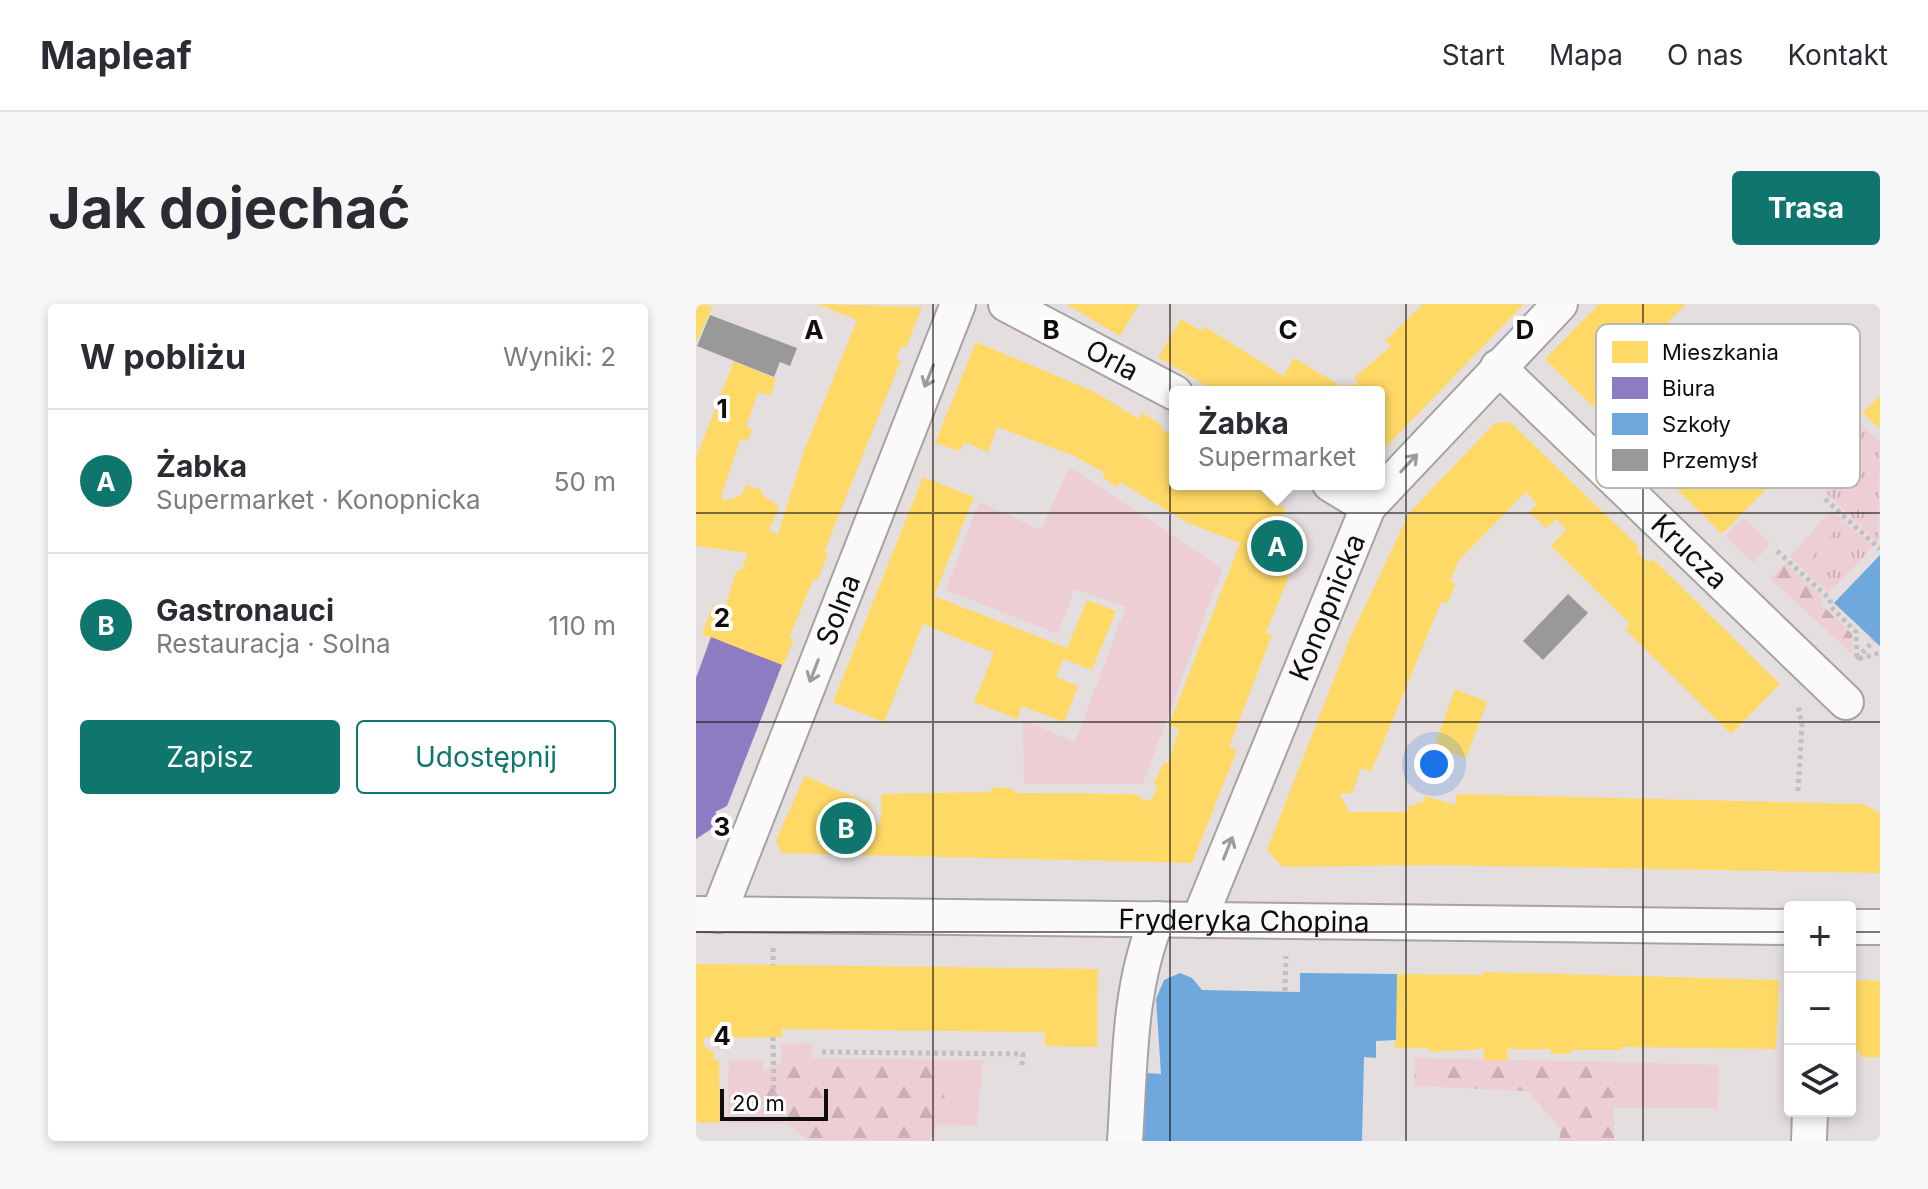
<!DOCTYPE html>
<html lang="pl">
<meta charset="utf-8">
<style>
:root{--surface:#fff;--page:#f7f7f7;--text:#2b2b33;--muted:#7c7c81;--line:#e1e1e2;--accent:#0f766e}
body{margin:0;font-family:Inter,sans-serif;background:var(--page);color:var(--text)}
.controls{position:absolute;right:24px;bottom:24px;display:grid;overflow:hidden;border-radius:8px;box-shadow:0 4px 12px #0003}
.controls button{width:72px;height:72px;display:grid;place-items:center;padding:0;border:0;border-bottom:2px solid var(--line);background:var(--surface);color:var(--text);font:40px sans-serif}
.scale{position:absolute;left:24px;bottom:20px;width:108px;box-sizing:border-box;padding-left:8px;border:4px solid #110c0d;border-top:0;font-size:22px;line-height:28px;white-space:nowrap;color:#110c0d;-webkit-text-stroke:6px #fff;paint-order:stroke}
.you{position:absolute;left:738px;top:460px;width:28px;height:28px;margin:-20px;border:6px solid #fff;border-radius:50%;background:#1a73e8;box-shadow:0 0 0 12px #1a73e833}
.badge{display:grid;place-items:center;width:52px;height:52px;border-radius:50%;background:var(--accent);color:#fff;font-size:26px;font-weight:700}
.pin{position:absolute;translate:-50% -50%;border:4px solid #fff;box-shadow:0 2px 8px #0006}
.popup{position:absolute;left:473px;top:82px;width:216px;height:104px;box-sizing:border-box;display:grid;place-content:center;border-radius:8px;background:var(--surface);filter:drop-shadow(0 2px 6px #0005);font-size:26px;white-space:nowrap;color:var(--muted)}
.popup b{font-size:30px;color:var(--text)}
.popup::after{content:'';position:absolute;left:50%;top:100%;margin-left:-16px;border:16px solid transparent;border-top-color:var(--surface)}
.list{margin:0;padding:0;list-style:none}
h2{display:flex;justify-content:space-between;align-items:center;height:104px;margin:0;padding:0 32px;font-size:34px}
h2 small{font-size:26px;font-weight:400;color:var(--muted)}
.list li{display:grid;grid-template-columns:52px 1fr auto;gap:24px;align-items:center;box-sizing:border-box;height:144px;padding:0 32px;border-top:2px solid var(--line)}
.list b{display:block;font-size:30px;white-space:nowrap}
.list p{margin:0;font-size:26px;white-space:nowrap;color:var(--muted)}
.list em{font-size:26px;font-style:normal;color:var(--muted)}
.actions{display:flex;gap:16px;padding:24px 32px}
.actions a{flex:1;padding:18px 0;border:2px solid var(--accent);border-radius:8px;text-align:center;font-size:28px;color:var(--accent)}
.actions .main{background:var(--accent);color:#fff}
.icon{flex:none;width:44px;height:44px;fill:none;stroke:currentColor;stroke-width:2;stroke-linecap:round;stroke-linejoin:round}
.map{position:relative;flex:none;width:1184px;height:837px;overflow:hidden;border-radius:8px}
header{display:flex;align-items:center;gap:48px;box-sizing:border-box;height:112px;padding:0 40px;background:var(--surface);border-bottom:2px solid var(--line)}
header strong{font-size:38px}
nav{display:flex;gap:44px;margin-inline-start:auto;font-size:28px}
.intro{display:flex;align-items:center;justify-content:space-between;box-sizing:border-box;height:192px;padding:0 48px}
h1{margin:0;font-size:56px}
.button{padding:20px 36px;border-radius:8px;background:var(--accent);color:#fff;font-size:28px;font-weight:700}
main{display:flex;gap:48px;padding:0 48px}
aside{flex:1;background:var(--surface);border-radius:8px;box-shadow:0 4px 12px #0003}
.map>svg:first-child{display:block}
</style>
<header>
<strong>Mapleaf</strong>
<nav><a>Start</a><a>Mapa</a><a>O nas</a><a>Kontakt</a></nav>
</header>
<div class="intro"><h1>Jak dojechać</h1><a class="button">Trasa</a></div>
<main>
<aside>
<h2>W pobliżu<small>Wyniki: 2</small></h2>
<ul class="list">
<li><span class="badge">A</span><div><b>Żabka</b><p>Supermarket · Konopnicka</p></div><em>50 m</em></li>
<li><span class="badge">B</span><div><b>Gastronauci</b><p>Restauracja · Solna</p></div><em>110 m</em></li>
</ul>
<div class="actions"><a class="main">Zapisz</a><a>Udostępnij</a></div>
</aside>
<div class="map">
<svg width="1184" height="837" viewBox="0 0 1184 837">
<defs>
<pattern id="forest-firs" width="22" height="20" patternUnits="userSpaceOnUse" patternTransform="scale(2)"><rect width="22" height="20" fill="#edced4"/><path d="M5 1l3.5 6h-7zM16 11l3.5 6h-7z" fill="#cab0b5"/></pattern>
<pattern id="park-tufts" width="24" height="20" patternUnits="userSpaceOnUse" patternTransform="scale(2)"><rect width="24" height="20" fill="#edced4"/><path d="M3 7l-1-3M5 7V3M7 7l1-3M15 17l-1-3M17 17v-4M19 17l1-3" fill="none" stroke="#cab0b5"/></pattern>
</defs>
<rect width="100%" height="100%" fill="#e4dedf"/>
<!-- grass -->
<path fill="#edced4" d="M373 163 526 265 447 480H328L327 416 379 438 430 303 378 285 362 330 250 286 283 198 345 226Z
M1135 206 1148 217 1106 264 1094 253Z
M1047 214 1074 239 1058 259 1029 232Z
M117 739 116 754 287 756 281 821 31 819 33 756 67 757 68 800 88 799 85 740Z
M918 758 1023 761 1022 804H918Z"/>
<!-- forest -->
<path fill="url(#forest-firs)" d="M1089 259 1127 293 1126 301 1156 330V350L1075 275Z
M718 754 918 758V837H863L865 825 832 787 719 782Z
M95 755 235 761 252 801 233 837 112 836 54 792 64 768Z"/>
<!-- park -->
<path fill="url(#park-tufts)" d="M1162 117 1184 137 1182 239 1130 189 1127 155Z
M1148 217 1177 243 1133 289 1106 264Z"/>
<!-- homes -->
<path fill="#ffd966" d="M0 0 17 2 0 39Z
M121 0 226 3 210 44 205 42 200 55 205 56 128 248 132 250 121 277 117 276 93 334 98 335 87 362 6 330 17 301 29 305 40 267H45L52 249 0 242V154L38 57 80 75 74 92 62 88 50 122 56 125 52 137 45 134 26 189 27 196H33L44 192 51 181 65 186 67 192 83 202 73 227 82 230 108 147 161 16Z
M370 0H443L424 32Z
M727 0H828L683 150V88H521L462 53 485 15 505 27 508 22 587 72 598 54 645 82 663 80 658 74 695 42 689 37Z
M903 0H990L937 54 1072 183 1026 230 849 55Z
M280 38 399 88 443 115 445 108 466 121 465 125 479 133V180H553L589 204 578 232 605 243 570 329 576 331 533 443 541 446 496 559 85 549 80 536 109 472 174 500 170 515 184 521 186 490 296 488 295 483 317 485 319 489 438 490 450 497 456 495 462 482 458 480 468 458 472 459 483 425 473 421 544 239 492 219 424 178 421 183 406 173 409 169 376 151 301 123 292 148 268 138 264 147 239 139Z
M1184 91V125L1167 109Z
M814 118 943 243 940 246 953 259 957 255 1084 380 1035 430 929 325 934 320 855 242 870 226 860 215 850 224 833 208 841 200 830 188 763 256 754 277 760 280 751 300 746 297 743 303 675 468 665 464 656 489 644 490 653 508H711L712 503 728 497 729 492 759 501 761 490 1167 500 1184 509V569L738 561 587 563 571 546 654 334 713 209 799 119Z
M227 173 278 193 238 292 371 344 391 296 420 307 396 366 367 355 360 373 382 382 368 418 326 402 321 415 278 398 298 349 227 320 188 418 137 398Z
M759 385 791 398 770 454 738 443Z
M0 660 402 665 401 743 349 742V728L86 725V733L8 734V742L18 749 17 756H23L24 818 6 819 0 817Z
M787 668 1083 676 1080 745 926 743 925 746H875V750H855V745H811L812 757 788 756V745L733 748V744H699L701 670 787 671Z
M1154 676 1184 677V753H1164V747H1154Z"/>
<!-- offices -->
<path fill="#8e7cc3" d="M15 333 86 361 31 502 19 508 26 518 0 535V374Z"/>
<!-- schools -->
<path fill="#6fa8dc" d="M1184 251V342L1138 299Z
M484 669 496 674 506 686 604 688V669L701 670 700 736 680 737V754L668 753 666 837H448L449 769 465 770 460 695 468 676Z"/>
<!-- industry -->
<path fill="#999" d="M14 11 101 44 94 62 84 58 78 73 1 42Z
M872 290 892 309 847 356 827 337Z"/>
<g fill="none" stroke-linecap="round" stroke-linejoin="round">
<!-- street casing -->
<g stroke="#a7a2a3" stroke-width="38">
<g id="street">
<path id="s1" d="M310 0 479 89"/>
<path id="s2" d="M802 63 1150 398"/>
<path d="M634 180 672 203"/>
<path id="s3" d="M0 610 1094 623"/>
<path id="s4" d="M22 611 262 0"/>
<path id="s5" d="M503 616 672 203 864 0"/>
<path d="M1154 623H1184"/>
<path d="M429 837C434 763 432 685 461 615"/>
<path d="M1113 837 1114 807"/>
</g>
</g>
<!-- path -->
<path stroke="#c2bfc0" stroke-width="5" stroke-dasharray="4 4" stroke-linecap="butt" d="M1129 195 1184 245
M1081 247 1134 295 1135 303 1160 328 1161 355 1184 349
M1161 355 1178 336
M1102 487 1106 422 1102 401
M77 644V661
M589 687 590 652
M77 733 78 797
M126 748 327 750 326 761"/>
<!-- street -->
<use href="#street" stroke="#fbfafa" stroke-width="34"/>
</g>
<!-- one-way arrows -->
<defs><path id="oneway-shaft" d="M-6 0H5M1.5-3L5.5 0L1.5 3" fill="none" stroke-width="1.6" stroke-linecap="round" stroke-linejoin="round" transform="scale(2)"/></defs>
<g stroke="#9d9b9b">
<use href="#oneway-shaft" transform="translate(233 72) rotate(112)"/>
<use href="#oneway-shaft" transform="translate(713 159) rotate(-47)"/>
<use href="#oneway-shaft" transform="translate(118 367) rotate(111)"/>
<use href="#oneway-shaft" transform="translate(532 544) rotate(-68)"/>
</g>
<!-- grid -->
<path fill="none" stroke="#110c0d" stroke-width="2" stroke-opacity="0.55" d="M237 0V837M474 0V837M710 0V837M947 0V837M0 209H1184M0 418H1184M0 628H1094M1154 628H1184"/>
<g text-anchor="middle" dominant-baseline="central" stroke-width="8" stroke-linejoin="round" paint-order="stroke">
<!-- street labels -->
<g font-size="28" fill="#110c0d" stroke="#fff">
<text stroke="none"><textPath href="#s1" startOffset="120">Orla</textPath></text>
<text stroke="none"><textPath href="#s2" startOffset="266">Krucza</textPath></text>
<text stroke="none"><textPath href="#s5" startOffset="338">Konopnicka</textPath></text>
<text stroke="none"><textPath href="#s4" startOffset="328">Solna</textPath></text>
<text stroke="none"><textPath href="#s3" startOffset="548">Fryderyka Chopina</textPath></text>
</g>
</g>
<!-- legend -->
<rect x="900" y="20" width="264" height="164" rx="12" fill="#fff" stroke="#b8b6b6" stroke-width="2"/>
<rect x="916" y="37" width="36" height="22" fill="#ffd966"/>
<rect x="916" y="73" width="36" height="22" fill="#8e7cc3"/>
<rect x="916" y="109" width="36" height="22" fill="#6fa8dc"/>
<rect x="916" y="145" width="36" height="22" fill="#999"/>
<g font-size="22" fill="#110c0d">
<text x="966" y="56">Mieszkania</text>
<text x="966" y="92">Biura</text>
<text x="966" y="128">Szkoły</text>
<text x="966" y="164">Przemysł</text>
</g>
<g font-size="26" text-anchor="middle" font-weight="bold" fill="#110c0d" stroke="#fff" stroke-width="8" stroke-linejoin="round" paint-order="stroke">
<text x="118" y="35">A</text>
<text x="355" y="35">B</text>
<text x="592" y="35">C</text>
<text x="829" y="35">D</text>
<text x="26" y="114">1</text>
<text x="26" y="323">2</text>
<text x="26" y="532">3</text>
<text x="26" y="741">4</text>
</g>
</svg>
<div class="controls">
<button>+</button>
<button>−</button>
<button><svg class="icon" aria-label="layers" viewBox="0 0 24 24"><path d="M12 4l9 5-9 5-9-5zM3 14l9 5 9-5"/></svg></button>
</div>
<div class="scale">20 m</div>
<div class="you"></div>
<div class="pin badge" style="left:581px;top:242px">A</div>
<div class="popup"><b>Żabka</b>Supermarket</div>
<div class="pin badge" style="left:150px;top:524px">B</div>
</div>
</main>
